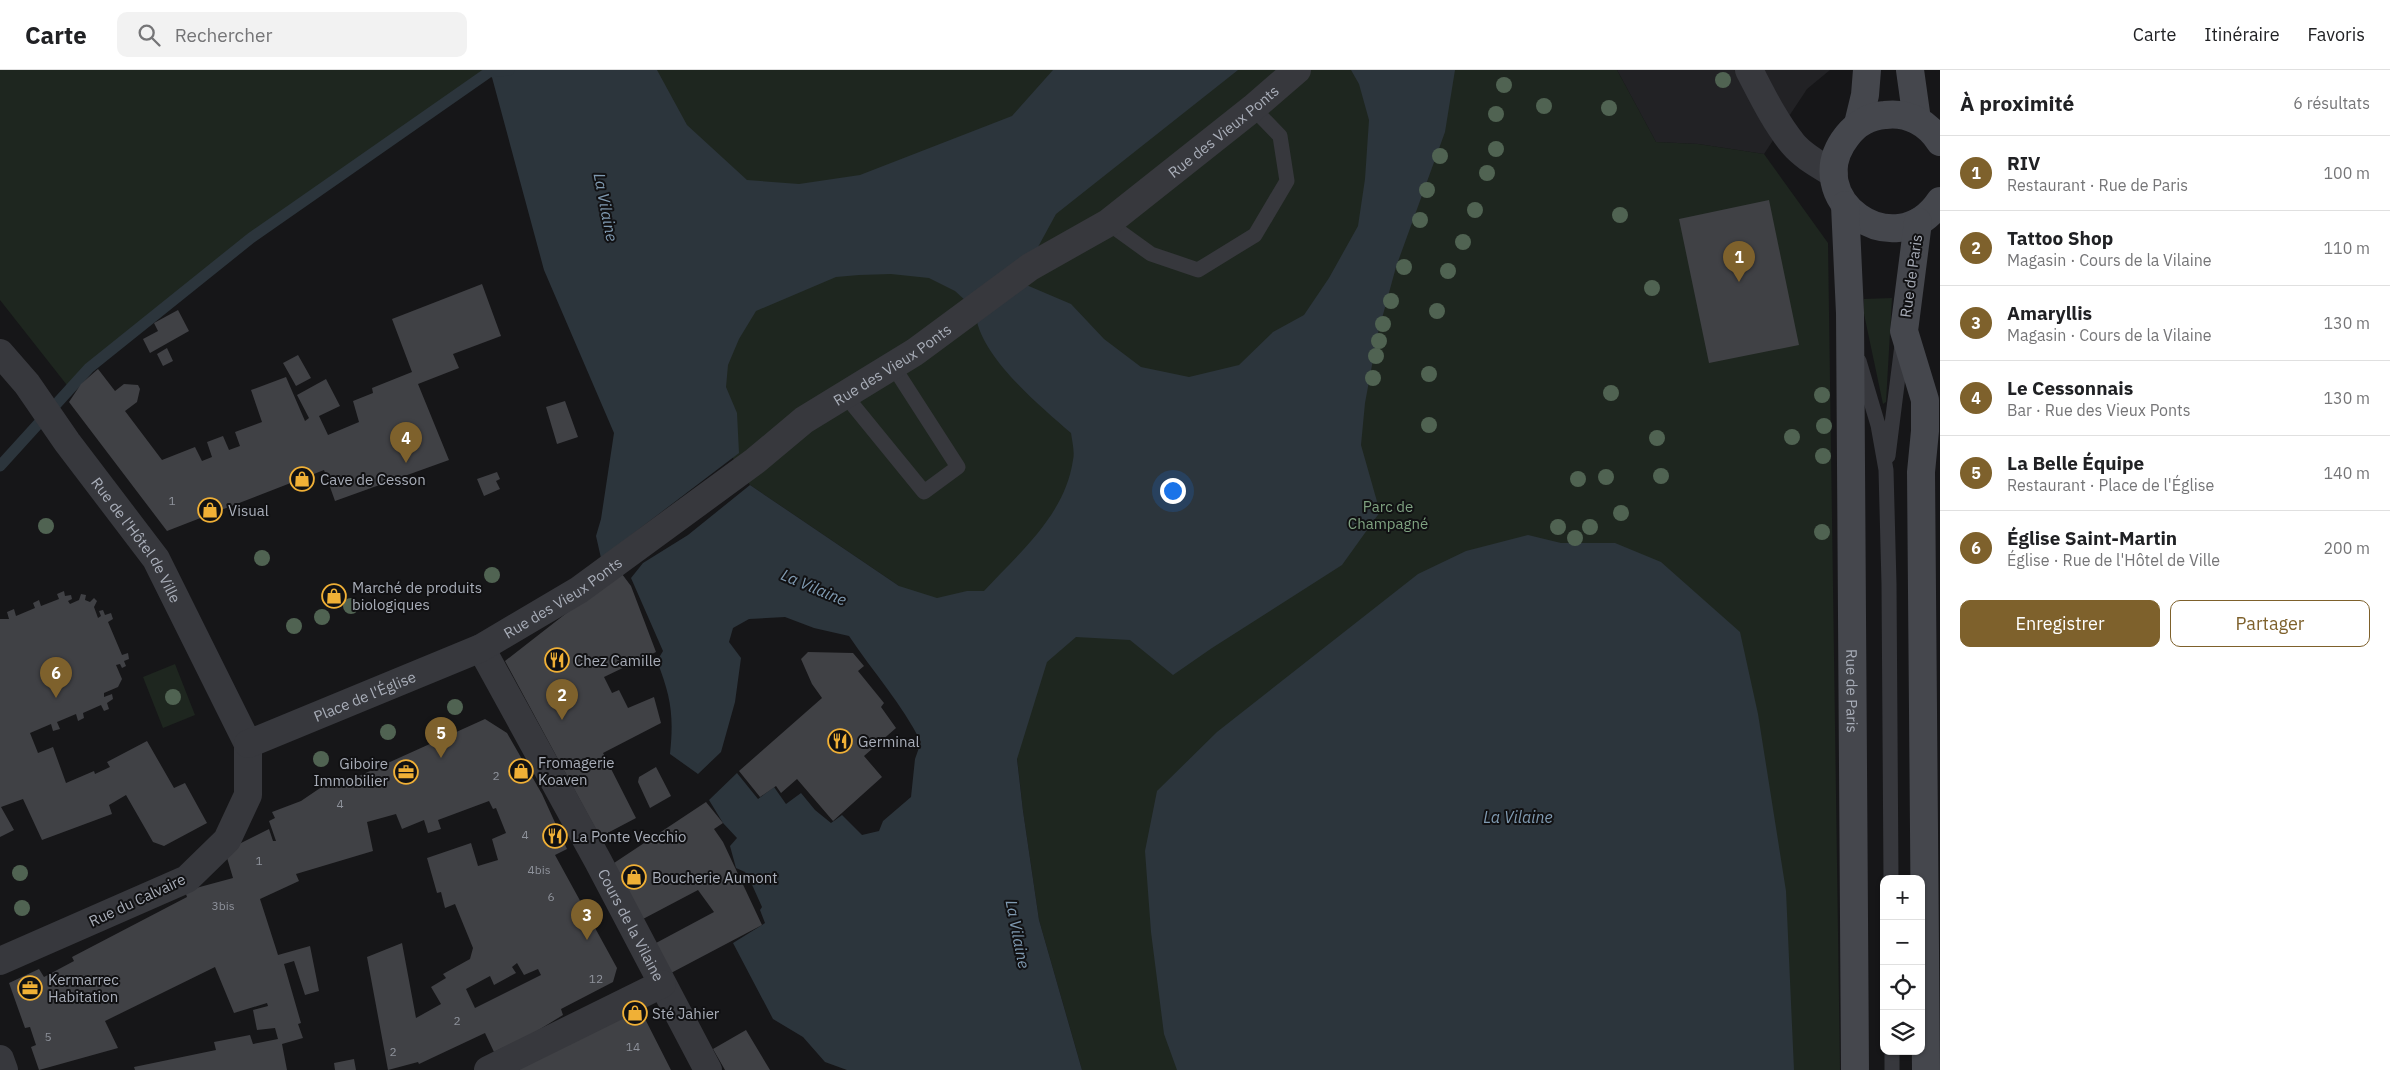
<!DOCTYPE html>
<html lang="fr">
<meta charset="utf-8">
<style>
:root{--surface:#fff;--page:#f2f2f2;--text:#202124;--muted:#757577;--line:#e0e0e0;--accent:#7e612c}
body{margin:0;font-family:"IBM Plex Sans",sans-serif;background:var(--page);color:var(--text)}
.controls{position:absolute;right:15px;bottom:15px;display:grid;overflow:hidden;border-radius:10px;box-shadow:0 1px 4px #0004}
.controls button{width:45px;height:45px;display:grid;place-items:center;padding:0;border:0;border-bottom:1px solid var(--line);background:var(--surface);color:var(--text);font:25px sans-serif}
.you{position:absolute;left:1172px;top:420px;width:18px;height:18px;margin:-12px;border:4px solid #fff;border-radius:50%;background:#1a73e8;box-shadow:0 0 0 8px #1a73e833}
.badge{display:grid;place-items:center;width:32px;height:32px;border-radius:50%;background:var(--accent);color:#fff;font-size:16px;font-weight:700}
.pin{position:absolute;translate:-50% -41px;filter:drop-shadow(0 1px 2px #0008)}
.pin::after{content:'';position:absolute;top:26px;width:18px;height:15px;background:inherit;clip-path:polygon(0 0,100% 0,50% 100%)}
.list{margin:0;padding:0;list-style:none}
h2{display:flex;justify-content:space-between;align-items:center;height:65px;margin:0;padding:0 20px;font-size:21px}
h2 small{font-size:16px;font-weight:400;color:var(--muted)}
.list li{display:grid;grid-template-columns:32px 1fr auto;gap:15px;align-items:center;box-sizing:border-box;height:75px;padding:0 20px;border-top:1px solid var(--line)}
.list b{display:block;font-size:19px;white-space:nowrap}
.list p{margin:0;font-size:16px;white-space:nowrap;color:var(--muted)}
.list em{font-size:16px;font-style:normal;color:var(--muted)}
.actions{display:flex;gap:10px;padding:15px 20px}
.actions a{flex:1;padding:11px 0;border:1px solid var(--accent);border-radius:10px;text-align:center;font-size:18px;color:var(--accent)}
.actions .main{background:var(--accent);color:#fff}
.icon{flex:none;width:28px;height:28px;fill:none;stroke:currentColor;stroke-width:2;stroke-linecap:round;stroke-linejoin:round}
.map{position:relative;flex:none;width:1940px;height:1000px;overflow:hidden}
header{display:flex;align-items:center;gap:30px;box-sizing:border-box;height:70px;padding:0 25px;background:var(--surface);border-bottom:1px solid var(--line)}
header strong{font-size:24px}
nav{display:flex;gap:28px;margin-inline-start:auto;font-size:18px}
.search{width:350px;height:45px;background:var(--page);display:flex;align-items:center;gap:12px;box-sizing:border-box;padding:0 18px;border-radius:10px;color:var(--muted);font-size:19px}
main{display:flex}
aside{flex:1;background:var(--surface)}
.map>svg:first-child{display:block}
</style>
<header>
<strong>Carte</strong>
<div class="search"><svg class="icon" aria-label="search" viewBox="0 0 24 24"><circle cx="10" cy="10" r="6"/><path d="M15 15l6 6"/></svg>Rechercher</div>
<nav><a>Carte</a><a>Itinéraire</a><a>Favoris</a></nav>
</header>
<main>
<div class="map">
<svg width="1940" height="1000" viewBox="0 0 1940 1000">
<rect width="100%" height="100%" fill="#161618"/>
<!-- built -->
<path fill="#222225" d="M1617 0H1830L1807 19 1764 84 1698 74 1656 72Z"/>
<!-- green -->
<path fill="#1e261f" d="M0 0H490L251 168 89 298 70 319 0 230Z
M649 0H1617L1656 72 1698 74 1764 84 1828 173 1840 1000H1082L1039 850 1023 741 1017 688 899 516 750 415 710 352Z
M1892 228 1886 332 1883 334 1864 244V229Z
M175 594 195 645 163 658 143 607Z"/>
<!-- water -->
<path fill="#2c353c" d="M490 0H657L687 55 747 110 799 114 860 105 1012 46 1053 0H1238L1056 144 1032 188 966 231 955 221 929 208 891 204 859 205 836 207 756 241 739 269 728 295 726 317 737 343 739 383 601 488 596 466 601 449 614 363 544 200Z
M1351 0H1455L1445 62 1396 197 1378 263 1365 333 1361 375 1380 442 1342 495 1212 578 1173 605 1130 570 1076 567 1047 592 1017 689 1023 741 1039 850 1082 1000H847L825 992 803 967 773 949 733 873 765 853 760 840 762 837 749 808 745 802 736 798 730 776 737 768 723 753 709 730 737 703 758 729 774 717 786 734 801 723 815 740 831 753 842 745 862 765 879 761 883 751 911 727 915 689 921 672C902 634 873 602 849 566L814 558 785 547 749 549 733 558 729 572 741 588 735 632 721 682 698 704 670 684C674 645 671 627 657 591L663 581 631 508 643 493 688 465 750 415 899 516 937 528 967 521H984C1020 482 1065 445 1073 390 1075 382 1072 371 1071 363 1040 336 983 289 976 247L1024 214 1071 234 1104 269 1141 297 1189 307 1239 295 1273 262 1304 245 1329 208 1358 156 1365 109 1369 50 1359 14Z
M1528 465 1561 473H1615L1661 492 1740 562 1758 644 1786 821 1794 1000H1177L1164 964 1151 862 1145 781 1157 721 1217 662 1418 504 1466 481Z"/>
<g fill="none" stroke-linecap="round" stroke-linejoin="round">
<!-- stream -->
<path stroke="#2c353c" stroke-width="11" d="M0 396 89 298 251 168 489 2 509 0"/>
</g>
<!-- building -->
<path fill="#404145" fill-rule="evenodd" d="M1769 130 1799 275 1709 293 1679 149Z
M482 214 501 266 453 284 459 298 418 314 449 390 335 431 324 400 167 461 69 332 81 314 98 299 115 321 124 314 138 315 140 319 137 332 125 341 162 390 195 377 202 391 212 387 207 372 223 366 229 380 240 376 235 362 262 352 251 320 286 307 305 351 309 348 297 325 326 309 340 336 319 346 328 365 359 352 353 331 373 323 372 318 412 302 392 249Z
M178 240 189 261 150 283 143 269 158 261 154 253Z
M167 278 173 291 163 296 157 284Z
M298 285 311 308 296 316 283 293Z
M565 331 578 367 557 374 546 337Z
M497 402 500 409 496 411 500 419 484 426 477 409Z
M622 504 631 516 656 582 604 607 612 623 619 620 628 638 654 627 661 653 603 683 636 748 600 767 505 591 582 531Z
M64 521 65 526 71 525 72 529 68 531 70 534 79 530 81 524 86 525 85 530 90 532 94 528 97 531 94 537 98 548 101 546 99 541 103 540 105 545 111 543 113 549 108 552 122 585 128 583 129 589 124 591 126 596 122 598 120 594 116 595 122 609 118 617 104 623V627L112 624 113 629 107 633 109 639 104 641 101 635 83 643 84 648 78 651 76 644 57 652 60 659 53 661 51 654 30 663 38 683 53 677 66 713 94 701 95 704 110 697 107 692 147 671 174 718 185 713 207 753 164 776 153 772 126 725 109 735 112 744 42 770 23 729 1 737 14 760 0 767V549H9L7 542 14 539 16 546 35 538 33 533 39 530 41 536 59 529 57 524Z
M808 582 853 583 864 596 858 601 884 633 881 637 896 658 864 686 882 707 833 751 797 709 781 723 776 716 760 727 739 701 822 628 812 614 801 589Z
M485 649 507 663 542 724 567 779 555 785 617 898 613 912 561 939 563 945 532 964 494 982 485 963 419 994 418 992 388 1000 367 887 402 873 416 948 441 934 431 917 446 908 443 904 470 889 473 878 455 834 445 838 441 822 437 823 427 788 471 773 478 796 498 790 492 769 506 763 496 738 493 739 489 731 438 750 441 759 428 763 424 750 402 759 396 744 367 752 373 781 296 804 299 811 260 829 278 885 310 876 319 921 305 925 294 891 284 894 301 953 298 954 303 968 282 974 287 1000H135L134 997 216 980 214 972 250 965 253 974 278 969 275 958 257 960 253 940 268 936 267 933 234 943 215 897 105 951 118 978 39 1000 31 977 36 975 30 957 25 958 9 913 39 899 44 907 74 891 72 887 187 827 185 821 233 808 225 781 269 759 273 771H276L269 751 275 748 272 742 301 731 329 712 345 707 348 711ZM517 893 524 905 538 899 541 905 475 938 466 919 490 906 494 915 516 903 512 897Z
M656 697 671 726 650 738 638 712 639 707Z
M706 732 723 753 714 759 723 772 762 855 671 903 656 873 714 842 698 820 643 849 614 793Z
M640 939 671 1000H516Z
M746 960 770 1000H725L713 979Z
M354 989 356 1000H335L334 993Z"/>
<g fill="none" stroke-linecap="round" stroke-linejoin="round">
<!-- service -->
<path stroke="#37383d" stroke-width="15" d="M1108 153 1151 184 1198 200 1255 165 1287 111 1280 66 1253 38
M1859 291 1878 355 1886 400 1889 514 1891 809
M844 324 924 422 958 397 893 296
M1888 386 1902 275
M1892 981V1000"/>
<!-- minor -->
<g stroke="#37383d" stroke-width="28">
<path d="M1749 0C1762 25 1775 52 1793 74 1804 87 1820 95 1834 104"/>
<path id="s1" d="M0 283 27 314 67 372 156 489 248 674V725L227 770 187 809 0 891"/>
<path id="s2" d="M481 578 598 791 708 1000"/>
<path id="s3" d="M248 674 481 578 579 520 755 391 804 350 915 282 1030 197 1108 153 1253 38 1297 0"/>
<path d="M0 989 4 1000"/>
<path d="M488 1000 662 914"/>
</g>
<!-- secondary -->
<g stroke="#45474d" stroke-width="28">
<path d="M1910 0 1917 50"/>
<path d="M1858 54 1865 25 1867 0"/>
<path d="M1940 72C1928 53 1908 42 1885 45 1870 46 1856 54 1847 66 1798 128 1895 198 1940 131"/>
<path id="s4" d="M1845 135 1850 243 1855 1000"/>
<path d="M1918 152 1904 261 1925 330V361L1921 402 1926 1000"/>
</g>
</g>
<!-- trees -->
<g fill="#506352">
<circle cx="1723" cy="10" r="8"/>
<circle cx="1504" cy="15" r="8"/>
<circle cx="1544" cy="36" r="8"/>
<circle cx="1609" cy="38" r="8"/>
<circle cx="1496" cy="44" r="8"/>
<circle cx="1496" cy="79" r="8"/>
<circle cx="1440" cy="86" r="8"/>
<circle cx="1487" cy="103" r="8"/>
<circle cx="1427" cy="120" r="8"/>
<circle cx="1475" cy="140" r="8"/>
<circle cx="1620" cy="145" r="8"/>
<circle cx="1420" cy="150" r="8"/>
<circle cx="1463" cy="172" r="8"/>
<circle cx="1404" cy="197" r="8"/>
<circle cx="1448" cy="201" r="8"/>
<circle cx="1652" cy="218" r="8"/>
<circle cx="1391" cy="231" r="8"/>
<circle cx="1437" cy="241" r="8"/>
<circle cx="1383" cy="254" r="8"/>
<circle cx="1379" cy="271" r="8"/>
<circle cx="1376" cy="286" r="8"/>
<circle cx="1429" cy="304" r="8"/>
<circle cx="1373" cy="308" r="8"/>
<circle cx="1611" cy="323" r="8"/>
<circle cx="1822" cy="325" r="8"/>
<circle cx="1429" cy="355" r="8"/>
<circle cx="1824" cy="356" r="8"/>
<circle cx="1792" cy="367" r="8"/>
<circle cx="1657" cy="368" r="8"/>
<circle cx="1823" cy="386" r="8"/>
<circle cx="1661" cy="406" r="8"/>
<circle cx="1606" cy="407" r="8"/>
<circle cx="1578" cy="409" r="8"/>
<circle cx="1621" cy="443" r="8"/>
<circle cx="46" cy="456" r="8"/>
<circle cx="1558" cy="457" r="8"/>
<circle cx="1590" cy="457" r="8"/>
<circle cx="1822" cy="462" r="8"/>
<circle cx="1575" cy="468" r="8"/>
<circle cx="262" cy="488" r="8"/>
<circle cx="492" cy="505" r="8"/>
<circle cx="351" cy="536" r="8"/>
<circle cx="322" cy="547" r="8"/>
<circle cx="294" cy="556" r="8"/>
<circle cx="173" cy="627" r="8"/>
<circle cx="455" cy="637" r="8"/>
<circle cx="388" cy="662" r="8"/>
<circle cx="321" cy="689" r="8"/>
<circle cx="20" cy="803" r="8"/>
<circle cx="22" cy="838" r="8"/>
</g>
<!-- icons -->
<defs>
<g id="shop-ring" transform="scale(1.25)"><circle r="9.5" fill="#111113" stroke="#f0b036" stroke-width="1.5"/><path d="M-5-2.5h2.3a2.7 3.5 0 0 1 5.4 0H5L5.5 6h-11ZM-1.5-2.5h3a1.5 2.3 0 0 0-3 0Z" fill="#f0b036"/></g>
<g id="restaurant-ring" transform="scale(1.25)"><circle r="9.5" fill="#111113" stroke="#f0b036" stroke-width="1.5"/><path d="M-5-6h1v4h1v-4h1v4h1v-4h1v5L-1.5 .5V6h-2V.5L-5-1ZM5-6V6H3V1.5H1.5Q1.5-4 5-6Z" fill="#f0b036"/></g>
<g id="office-ring" transform="scale(1.25)"><circle r="9.5" fill="#111113" stroke="#f0b036" stroke-width="1.5"/><path d="M-6-3h4V-5.5h4V-3h4V5H-6ZM-1-4.5V-3h2v-1.5ZM-6 0V1H6V0Z" fill="#f0b036"/></g>
</defs>
<g fill-rule="evenodd">
<use href="#shop-ring" x="302" y="409"/>
<use href="#shop-ring" x="210" y="440"/>
<use href="#shop-ring" x="334" y="526"/>
<use href="#restaurant-ring" x="557" y="590"/>
<use href="#restaurant-ring" x="840" y="671"/>
<use href="#shop-ring" x="521" y="701"/>
<use href="#office-ring" x="406" y="702"/>
<use href="#restaurant-ring" x="555" y="766"/>
<use href="#shop-ring" x="634" y="807"/>
<use href="#office-ring" x="30" y="918"/>
<use href="#shop-ring" x="635" y="943"/>
</g>
<g text-anchor="middle" dominant-baseline="central" stroke-width="4" stroke-linejoin="round" paint-order="stroke">
<!-- number labels -->
<g font-size="12" fill="#8e929b">
<text x="172" y="430">1</text>
<text x="496" y="705">2</text>
<text x="340" y="733">4</text>
<text x="525" y="764">4</text>
<text x="259" y="790">1</text>
<text x="539" y="799">4bis</text>
<text x="551" y="826">6</text>
<text x="223" y="835">3bis</text>
<text x="596" y="908">12</text>
<text x="457" y="950">2</text>
<text x="48" y="966">5</text>
<text x="633" y="976">14</text>
<text x="393" y="981">2</text>
</g>
<!-- street labels -->
<g font-size="15" fill="#a8adb8" stroke="#111113">
<text stroke="none"><textPath href="#s3" startOffset="1158">Rue des Vieux Ponts</textPath></text>
<text transform="translate(1911 206) rotate(-82)">Rue de Paris</text>
<text stroke="none"><textPath href="#s3" startOffset="752">Rue des Vieux Ponts</textPath></text>
<text stroke="none"><textPath href="#s1" startOffset="232">Rue de l'Hôtel de Ville</textPath></text>
<text stroke="none"><textPath href="#s3" startOffset="348">Rue des Vieux Ponts</textPath></text>
<text stroke="none"><textPath href="#s4" startOffset="486">Rue de Paris</textPath></text>
<text stroke="none"><textPath href="#s3" startOffset="126">Place de l'Église</textPath></text>
<text transform="translate(137 830) rotate(-25)">Rue du Calvaire</text>
<text stroke="none"><textPath href="#s2" startOffset="315">Cours de la Vilaine</textPath></text>
</g>
<!-- poi labels -->
<g font-size="15" fill="#a8adb8" stroke="#111113" text-anchor="start">
<text x="320" y="409">Cave de Cesson</text>
<text x="228" y="440">Visual</text>
<text x="352" y="517">Marché de produits<tspan x="352" dy="17">biologiques</tspan></text>
<text x="574" y="590">Chez Camille</text>
<text x="858" y="671">Germinal</text>
<text x="538" y="692">Fromagerie<tspan x="538" dy="17">Koaven</tspan></text>
<text x="388" y="693" text-anchor="end">Giboire<tspan x="388" dy="17">Immobilier</tspan></text>
<text x="572" y="766">La Ponte Vecchio</text>
<text x="652" y="807">Boucherie Aumont</text>
<text x="48" y="909">Kermarrec<tspan x="48" dy="17">Habitation</tspan></text>
<text x="652" y="943">Sté Jahier</text>
</g>
<!-- park labels -->
<g font-size="15" fill="#7fa281" stroke="#111113">
<text x="1388" y="436">Parc de<tspan x="1388" dy="17">Champagné</tspan></text>
</g>
<!-- water labels -->
<g font-size="16" font-style="italic" fill="#809bb2" stroke="#111113">
<text transform="translate(606 137) rotate(79)">La Vilaine</text>
<text transform="translate(814 517) rotate(23)">La Vilaine</text>
<text x="1518" y="747">La Vilaine</text>
<text transform="translate(1018 864) rotate(79)">La Vilaine</text>
</g>
</g>
</svg>
<div class="controls">
<button>+</button>
<button>−</button>
<button><svg class="icon" aria-label="locate" viewBox="0 0 24 24"><circle cx="12" cy="12" r="6"/><path d="M12 2v4M12 18v4M2 12h4M18 12h4"/></svg></button>
<button><svg class="icon" aria-label="layers" viewBox="0 0 24 24"><path d="M12 4l9 5-9 5-9-5zM3 14l9 5 9-5"/></svg></button>
</div>
<div class="you"></div>
<div class="pin badge" style="left:1739px;top:212px">1</div>
<div class="pin badge" style="left:562px;top:650px">2</div>
<div class="pin badge" style="left:587px;top:870px">3</div>
<div class="pin badge" style="left:406px;top:393px">4</div>
<div class="pin badge" style="left:441px;top:688px">5</div>
<div class="pin badge" style="left:56px;top:628px">6</div>
</div>
<aside>
<h2>À proximité<small>6 résultats</small></h2>
<ul class="list">
<li><span class="badge">1</span><div><b>RIV</b><p>Restaurant · Rue de Paris</p></div><em>100 m</em></li>
<li><span class="badge">2</span><div><b>Tattoo Shop</b><p>Magasin · Cours de la Vilaine</p></div><em>110 m</em></li>
<li><span class="badge">3</span><div><b>Amaryllis</b><p>Magasin · Cours de la Vilaine</p></div><em>130 m</em></li>
<li><span class="badge">4</span><div><b>Le Cessonnais</b><p>Bar · Rue des Vieux Ponts</p></div><em>130 m</em></li>
<li><span class="badge">5</span><div><b>La Belle Équipe</b><p>Restaurant · Place de l'Église</p></div><em>140 m</em></li>
<li><span class="badge">6</span><div><b>Église Saint-Martin</b><p>Église · Rue de l'Hôtel de Ville</p></div><em>200 m</em></li>
</ul>
<div class="actions"><a class="main">Enregistrer</a><a>Partager</a></div>
</aside>
</main>
